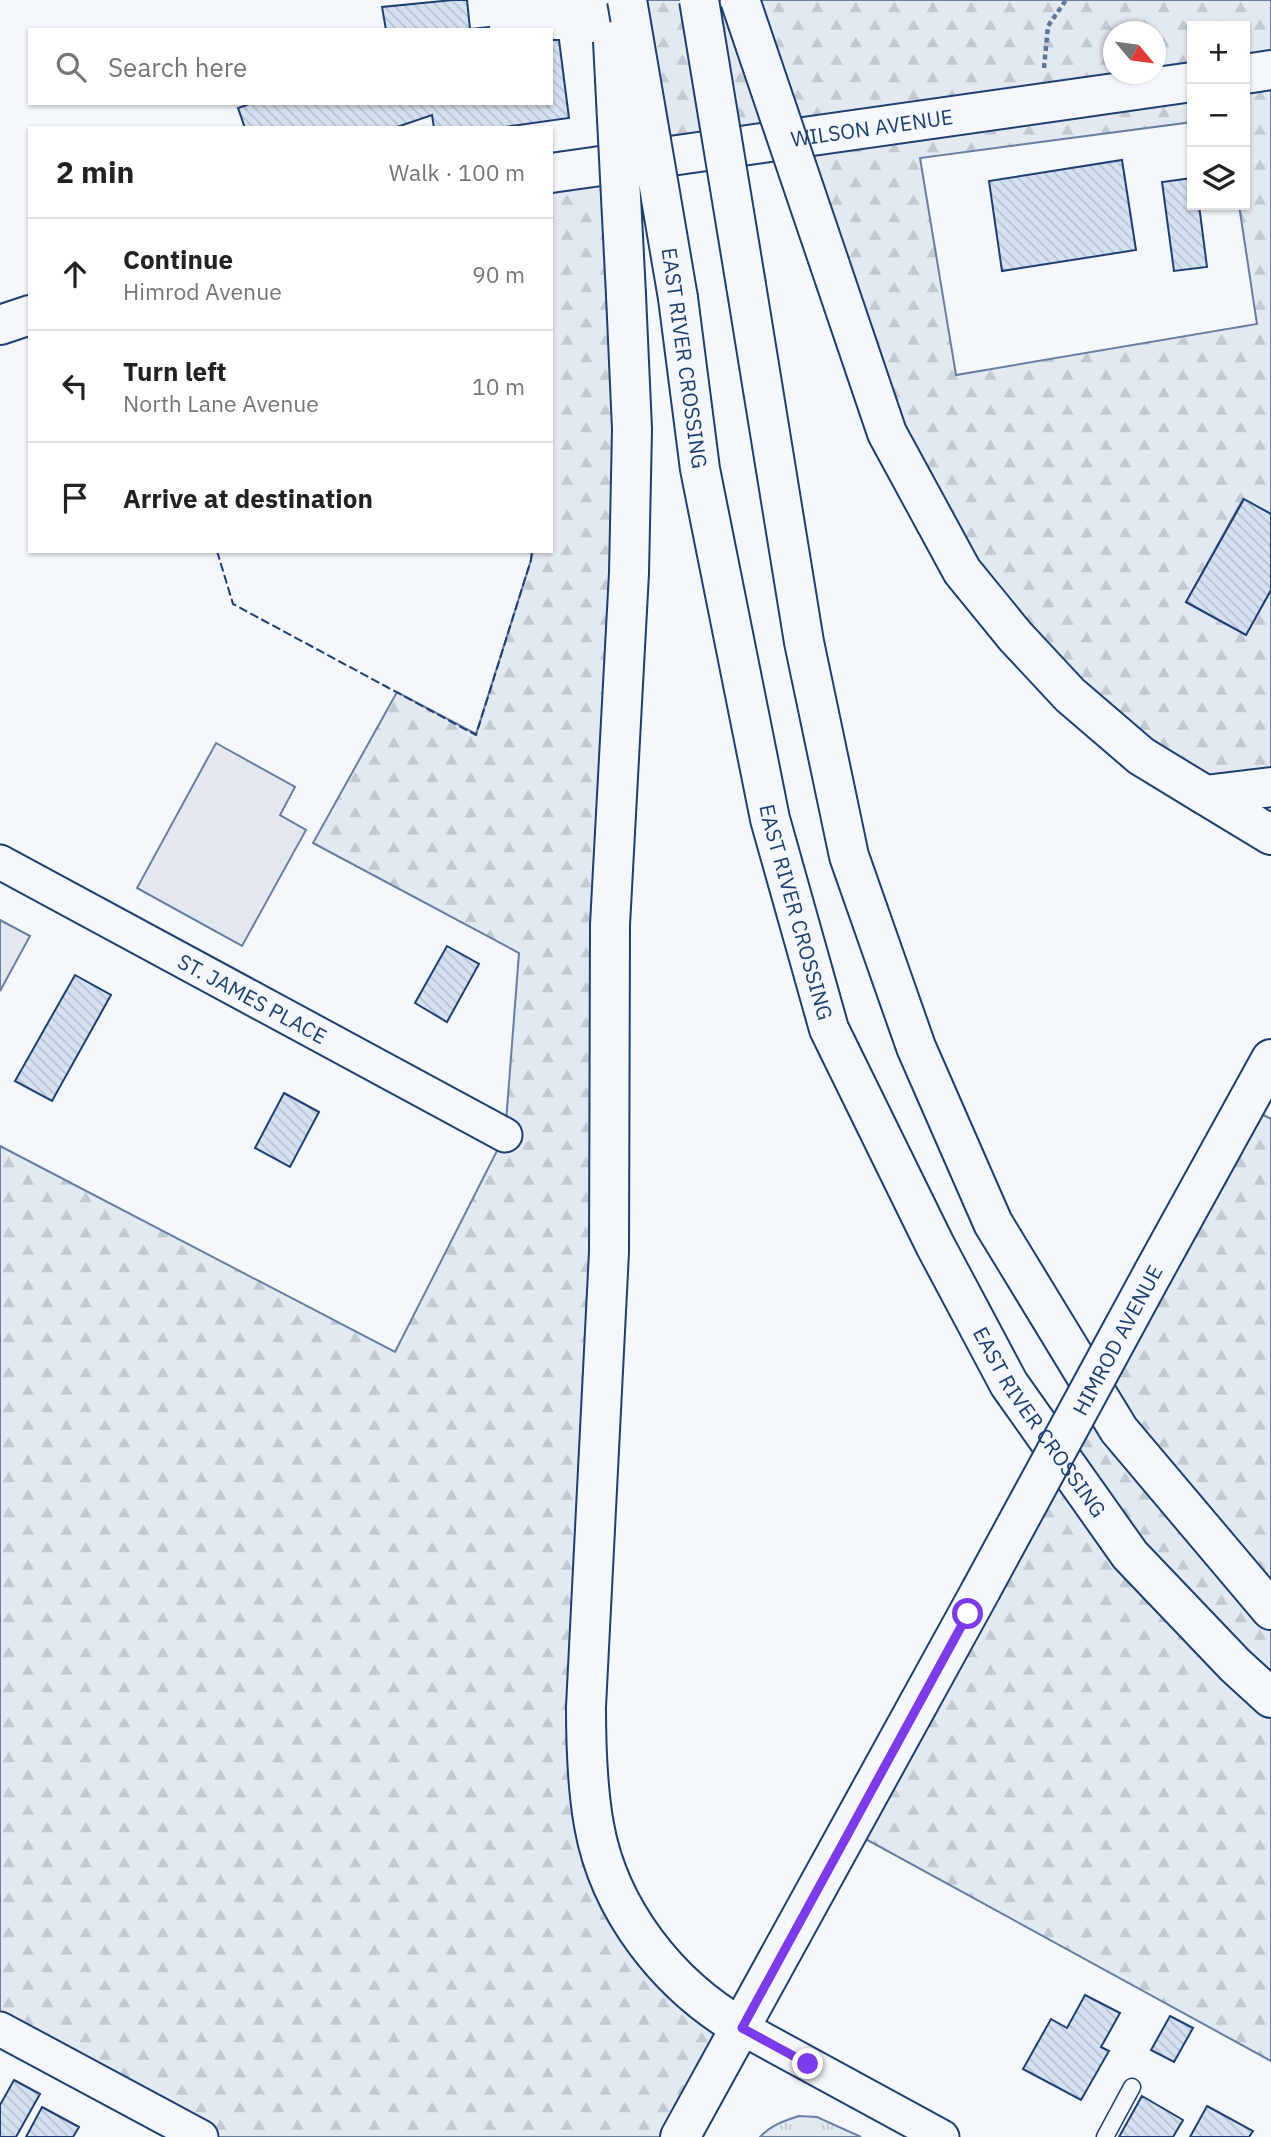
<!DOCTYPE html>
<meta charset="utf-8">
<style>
:root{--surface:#fff;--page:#f6f6f6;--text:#222;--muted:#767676;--line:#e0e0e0}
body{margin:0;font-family:"IBM Plex Sans",sans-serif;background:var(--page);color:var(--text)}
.controls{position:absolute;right:21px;top:21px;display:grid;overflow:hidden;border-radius:0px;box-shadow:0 2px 5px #0004}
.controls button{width:63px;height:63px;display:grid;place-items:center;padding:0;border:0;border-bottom:2px solid var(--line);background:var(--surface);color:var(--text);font:35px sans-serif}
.compass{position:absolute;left:1103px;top:21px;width:63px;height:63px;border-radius:50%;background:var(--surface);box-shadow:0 2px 5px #0004;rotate:119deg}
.stop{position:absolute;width:21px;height:21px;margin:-16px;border:5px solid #7c3aed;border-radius:50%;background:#fff}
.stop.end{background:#7c3aed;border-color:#fff;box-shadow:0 2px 7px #0008}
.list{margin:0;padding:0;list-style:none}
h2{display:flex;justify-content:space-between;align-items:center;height:91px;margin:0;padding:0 28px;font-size:30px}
h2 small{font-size:23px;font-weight:400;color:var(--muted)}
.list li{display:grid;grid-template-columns:46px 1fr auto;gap:21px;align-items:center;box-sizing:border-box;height:112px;padding:0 28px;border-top:2px solid var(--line)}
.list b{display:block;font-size:26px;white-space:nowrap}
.list p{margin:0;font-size:23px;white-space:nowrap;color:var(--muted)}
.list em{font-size:23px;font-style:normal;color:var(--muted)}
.icon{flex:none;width:38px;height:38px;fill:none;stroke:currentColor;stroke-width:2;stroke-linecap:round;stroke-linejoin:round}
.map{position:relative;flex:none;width:1271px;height:2137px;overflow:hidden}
.search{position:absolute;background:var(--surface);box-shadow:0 2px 5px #0004;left:28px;top:28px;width:525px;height:77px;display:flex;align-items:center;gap:18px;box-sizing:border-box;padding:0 24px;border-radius:0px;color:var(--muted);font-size:26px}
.panel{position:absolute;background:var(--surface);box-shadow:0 2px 5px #0004;left:28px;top:126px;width:525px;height:427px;border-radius:0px}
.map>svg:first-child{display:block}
</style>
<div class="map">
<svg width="1271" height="2137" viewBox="0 0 1271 2137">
<defs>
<pattern id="grass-tufts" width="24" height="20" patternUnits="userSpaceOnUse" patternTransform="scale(1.75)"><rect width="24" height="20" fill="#e3e9f0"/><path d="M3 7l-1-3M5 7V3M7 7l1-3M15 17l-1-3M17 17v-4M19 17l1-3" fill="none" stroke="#c2c9d1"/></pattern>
<pattern id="forest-firs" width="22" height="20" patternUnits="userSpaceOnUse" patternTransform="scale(1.75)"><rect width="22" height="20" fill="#e3e9f0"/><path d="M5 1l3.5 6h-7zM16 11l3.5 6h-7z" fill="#c2c9d1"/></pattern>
<pattern id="building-back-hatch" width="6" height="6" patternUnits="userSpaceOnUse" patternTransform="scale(1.75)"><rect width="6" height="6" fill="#d5e0f0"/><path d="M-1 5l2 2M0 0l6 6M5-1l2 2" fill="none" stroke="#b6c1d1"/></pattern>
</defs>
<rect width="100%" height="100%" fill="#f4f7fb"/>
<!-- grass -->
<path fill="url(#grass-tufts)" stroke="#687fa3" stroke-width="2" d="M799 2116 817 2117 861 2137H760C771 2125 784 2121 799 2116Z"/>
<!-- forest -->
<path fill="url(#forest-firs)" stroke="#687fa3" stroke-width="2" fill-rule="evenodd" d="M611 0H1271V514L1243 499 1186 602 1246 635 1271 590V787L1205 795 962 571 789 139 620 171 586 1707 613 1888 742 2028 680 2137H201L0 2029V1146L395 1352 505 1135 519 953 313 843 397 692 476 734 531 560 532 551H551V174L619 171ZM1192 26H1245V205H1239L1257 324 956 375 920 158 1192 122ZM1114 32H1156V74H1114Z
M1245 1105 1271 1119V2061L851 1831Z"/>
<!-- parking -->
<path fill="#e3e8f0" stroke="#687fa3" stroke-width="2" d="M216 743 295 787 280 815 306 830 242 946 137 888Z
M0 920 30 936 0 991Z"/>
<!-- building -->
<path fill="url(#building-back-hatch)" stroke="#1d3f73" stroke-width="2" d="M453 0H467L470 29 489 27V30H386L382 7Z
M551 40H559L569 118 498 128H434L432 115 394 128H245L238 108 252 103H551Z
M1122 160 1136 250 1002 271 989 181Z
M1192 178V205H1199L1207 267 1174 271 1162 182Z
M1244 499 1271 514V590L1246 635 1186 602Z
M447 946 479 964 447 1022 415 1003Z
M75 975 111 995 52 1101 15 1081Z
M284 1093 319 1112 290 1167 255 1148Z
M1085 1995 1120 2013 1101 2047 1109 2051 1081 2100 1023 2069 1051 2019 1067 2028Z
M1170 2016 1193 2028 1174 2062 1151 2050Z
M14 2080 40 2094 16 2137H0V2105Z
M1142 2096 1183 2120 1173 2137H1119Z
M1207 2106 1253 2131 1249 2137H1190Z
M42 2107 79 2127 73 2137H26Z"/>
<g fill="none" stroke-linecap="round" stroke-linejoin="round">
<!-- service casing -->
<g stroke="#1d3f73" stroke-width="19">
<path id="service" d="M1105 2137 1132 2087"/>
</g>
<!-- minor casing -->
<g stroke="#1d3f73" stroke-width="37">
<g id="minor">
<path id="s1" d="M0 862 505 1135"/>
<path d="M742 2028 942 2137"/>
<path d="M0 2029 201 2137"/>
</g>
</g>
<!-- secondary casing -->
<g stroke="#1d3f73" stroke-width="42">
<g id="secondary">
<path d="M1245 74 1271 70"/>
<path id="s2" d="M551 173 1192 82"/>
<path d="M0 325 30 315"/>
<path d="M1153 1273 1271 1059"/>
<path d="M680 2137 981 1590"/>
</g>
</g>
<!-- motorway casing -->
<g stroke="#1d3f73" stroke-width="42">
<g id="motorway">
<path d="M830 265 887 433 962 571 1015 636 1070 695 1141 756 1205 795 1271 787"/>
<path d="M746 285 804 642 849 856 916 1047 993 1223 1119 1430 1271 1610"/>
<path d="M626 295 632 429 629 573 610 925 609 1252 586 1707C586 1747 587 1786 594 1825 609 1910 668 1985 742 2028"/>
<path id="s3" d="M678 298 700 469 770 819 829 1029 935 1245 1009 1384 1130 1555 1235 1665 1271 1698"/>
<path d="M1205 795 1271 835"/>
</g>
</g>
<!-- path -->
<path stroke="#5e769c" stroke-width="4.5" stroke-dasharray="5 3.5" stroke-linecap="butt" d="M1044 68 1048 26 1066 0"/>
<!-- service -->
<use href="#service" stroke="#f4f7fb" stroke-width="16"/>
<!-- minor -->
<use href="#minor" stroke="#f4f7fb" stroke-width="33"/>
<!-- secondary -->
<use href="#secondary" stroke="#f4f7fb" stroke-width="38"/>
<!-- motorway -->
<use href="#motorway" stroke="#f4f7fb" stroke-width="38"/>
<!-- secondary-bridge casing -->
<g stroke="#1d3f73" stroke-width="42" stroke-linecap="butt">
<path id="secondary-bridge" d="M981 1590 1153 1273"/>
</g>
<!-- motorway-bridge casing -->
<g stroke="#1d3f73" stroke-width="42" stroke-linecap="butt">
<path id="motorway-bridge" d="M627 0 678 298
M699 0 746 285
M740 0 830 265
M613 41 626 295"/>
</g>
<!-- secondary-bridge -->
<use href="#secondary-bridge" stroke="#f4f7fb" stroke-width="38"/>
<!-- motorway-bridge -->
<use href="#motorway-bridge" stroke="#f4f7fb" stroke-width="38"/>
<!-- fence -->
<path stroke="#1d3f73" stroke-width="2" stroke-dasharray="9 3.5" stroke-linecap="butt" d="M217 551 233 604 476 735 531 560 532 551"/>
</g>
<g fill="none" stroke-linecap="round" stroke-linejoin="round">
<!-- route -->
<path stroke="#7c3aed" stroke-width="9" d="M808 2064 742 2028 968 1614"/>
</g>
<g text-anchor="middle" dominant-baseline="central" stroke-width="5" stroke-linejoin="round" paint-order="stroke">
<!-- street labels -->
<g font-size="21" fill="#1d3f73" stroke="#f4f7fb">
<text stroke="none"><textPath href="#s2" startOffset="324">WILSON AVENUE</textPath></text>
<text transform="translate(685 358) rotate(82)">EAST RIVER CROSSING</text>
<text stroke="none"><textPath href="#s3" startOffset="626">EAST RIVER CROSSING</textPath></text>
<text stroke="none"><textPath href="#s1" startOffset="287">ST. JAMES PLACE</textPath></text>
<text transform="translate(1117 1340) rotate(-62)">HIMROD AVENUE</text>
<text stroke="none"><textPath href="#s3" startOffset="1194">EAST RIVER CROSSING</textPath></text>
</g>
</g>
</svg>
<div class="controls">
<button>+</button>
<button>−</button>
<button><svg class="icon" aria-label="layers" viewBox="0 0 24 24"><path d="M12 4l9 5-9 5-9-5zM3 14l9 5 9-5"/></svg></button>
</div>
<svg class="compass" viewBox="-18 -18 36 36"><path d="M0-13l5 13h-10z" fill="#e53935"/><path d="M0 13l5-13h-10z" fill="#767676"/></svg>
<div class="stop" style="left:968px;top:1614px"></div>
<div class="stop end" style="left:808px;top:2064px"></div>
<div class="search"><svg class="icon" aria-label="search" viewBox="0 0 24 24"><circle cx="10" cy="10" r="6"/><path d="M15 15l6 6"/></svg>Search here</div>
<section class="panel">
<h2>2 min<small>Walk · 100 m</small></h2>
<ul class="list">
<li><svg class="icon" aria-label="ahead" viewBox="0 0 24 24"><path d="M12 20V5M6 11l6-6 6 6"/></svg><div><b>Continue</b><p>Himrod Avenue</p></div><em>90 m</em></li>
<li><svg class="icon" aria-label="left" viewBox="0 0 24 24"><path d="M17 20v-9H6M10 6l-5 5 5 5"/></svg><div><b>Turn left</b><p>North Lane Avenue</p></div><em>10 m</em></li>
<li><svg class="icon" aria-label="arrive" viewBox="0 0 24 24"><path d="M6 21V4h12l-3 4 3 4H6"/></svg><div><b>Arrive at destination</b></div></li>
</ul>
</section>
</div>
